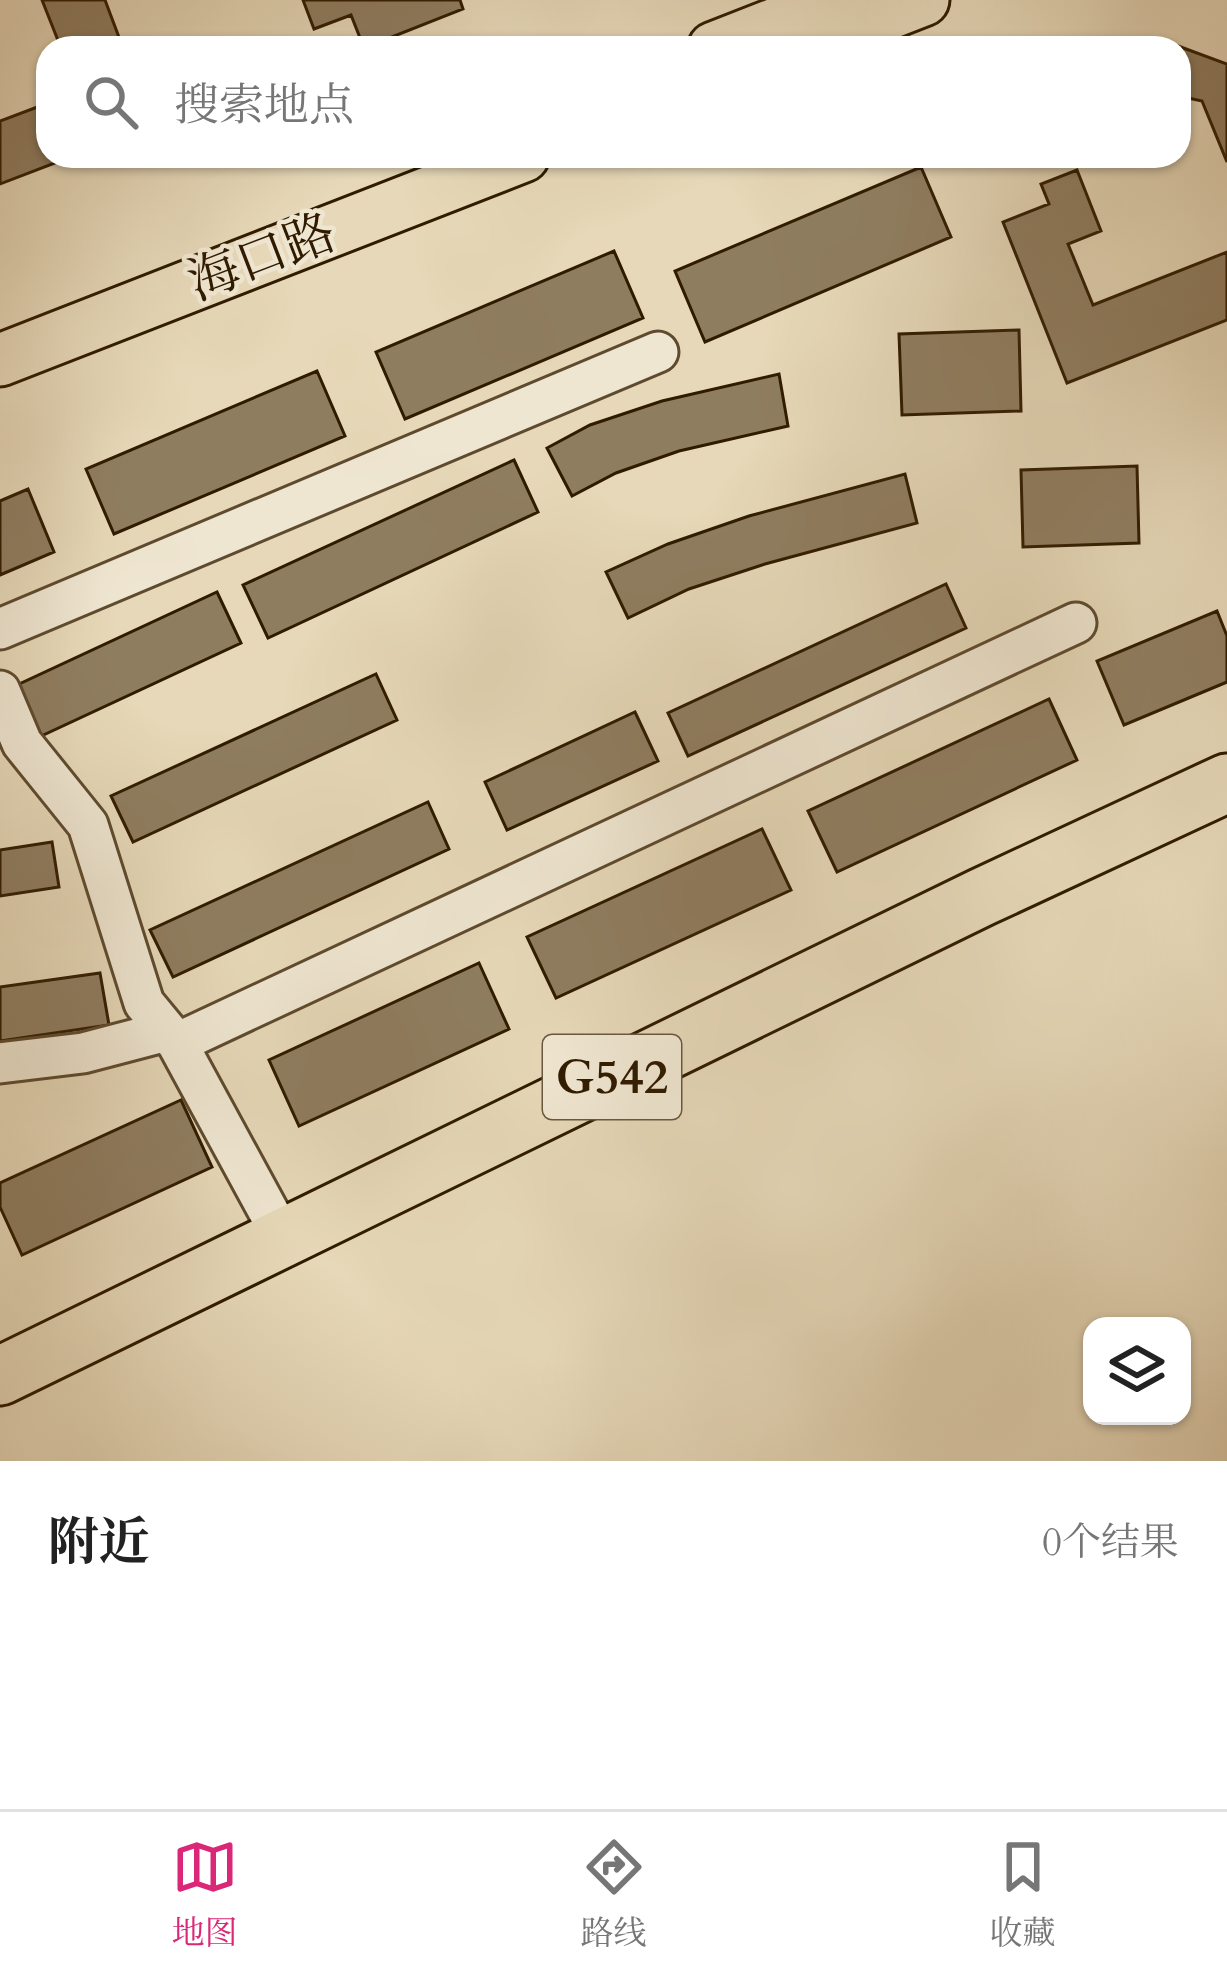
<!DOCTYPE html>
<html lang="zh">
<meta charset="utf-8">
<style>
:root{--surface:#fff;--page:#f6f6f6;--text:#222;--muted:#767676;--line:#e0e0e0;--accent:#db2777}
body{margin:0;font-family:Cardo,"Noto Serif SC",serif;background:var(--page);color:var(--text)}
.controls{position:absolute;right:36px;bottom:36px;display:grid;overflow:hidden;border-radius:24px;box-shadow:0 3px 9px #0004}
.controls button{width:108px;height:108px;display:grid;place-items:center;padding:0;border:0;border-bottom:3px solid var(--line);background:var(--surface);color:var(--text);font:60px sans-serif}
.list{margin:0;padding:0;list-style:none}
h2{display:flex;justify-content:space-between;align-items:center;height:156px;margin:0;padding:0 48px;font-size:51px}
h2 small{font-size:39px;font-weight:400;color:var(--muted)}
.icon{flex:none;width:66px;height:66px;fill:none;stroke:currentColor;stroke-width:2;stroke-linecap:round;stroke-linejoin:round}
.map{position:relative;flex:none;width:1227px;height:1461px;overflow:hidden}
.search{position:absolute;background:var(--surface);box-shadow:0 3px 9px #0004;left:36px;right:36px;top:36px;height:132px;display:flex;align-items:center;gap:30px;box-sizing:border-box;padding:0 42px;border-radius:36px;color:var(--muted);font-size:45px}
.sheet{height:348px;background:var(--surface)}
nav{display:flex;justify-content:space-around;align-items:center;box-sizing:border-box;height:168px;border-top:3px solid var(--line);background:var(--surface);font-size:33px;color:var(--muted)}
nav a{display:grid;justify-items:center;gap:6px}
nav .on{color:var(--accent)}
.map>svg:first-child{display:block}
</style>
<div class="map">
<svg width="1227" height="1461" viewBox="0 0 1227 1461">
<rect width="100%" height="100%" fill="#e6d8b8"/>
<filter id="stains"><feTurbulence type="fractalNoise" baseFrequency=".00167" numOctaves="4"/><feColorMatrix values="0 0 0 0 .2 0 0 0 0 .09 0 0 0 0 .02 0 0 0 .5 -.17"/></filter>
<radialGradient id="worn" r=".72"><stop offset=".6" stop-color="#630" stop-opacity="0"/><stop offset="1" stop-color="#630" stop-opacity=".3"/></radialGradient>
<!-- building -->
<path fill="#8f7d60" stroke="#301b00" stroke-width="3" d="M42 0H105L123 48H61Z
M303 0H460L463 9 364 48 351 15 314 29Z
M1178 46 1227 64V162L1202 101 1179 96V48H1173Z
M48 103V156H73L0 184V121Z
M921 167 951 237 705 342 675 271Z
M1077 170 1101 231 1068 244 1093 305 1227 252V320L1067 383 1003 222 1049 204 1041 184Z
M614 251 643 318 405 419 376 352Z
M1019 330 1021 411 902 415 899 334Z
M317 371 345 436 114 534 86 469Z
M779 374 788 426 679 451 616 473 572 496 547 448 590 425 662 401Z
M514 460 538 512 268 638 243 585Z
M1137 466 1139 543 1023 547 1021 470Z
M905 474 917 523 765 564 689 589 628 618 606 572 668 544 749 516Z
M28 489 54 552 0 575V501Z
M946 584 966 628 688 756 668 713Z
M217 592 241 643 39 737 15 686Z
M1217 611 1227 636V682L1124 725 1097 661Z
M376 674 397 720 133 842 111 796Z
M1049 699 1077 760 837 872 808 811Z
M635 712 658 761 507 830 485 782Z
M428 802 449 849 173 977 150 930Z
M762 829 791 890 556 998 527 937Z
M52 842 59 887 0 896V850Z
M479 963 509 1029 299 1126 269 1060Z
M100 973 109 1025 0 1041V987Z
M181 1100 212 1167 22 1255 0 1207V1183Z"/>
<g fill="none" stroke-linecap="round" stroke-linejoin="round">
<!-- minor casing -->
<g stroke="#5e4a2e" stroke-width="45">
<path id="minor" d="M0 629 658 352
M0 691 22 743 88 825 144 1003 177 1043 283 1238
M177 1043 1076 623
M0 1063 83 1053 167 1031"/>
</g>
<!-- major casing -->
<g stroke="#301b00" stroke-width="57">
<path id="major" d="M714 48 837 0
M800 48 923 0
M0 360 523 156"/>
</g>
<!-- highway casing -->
<g stroke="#301b00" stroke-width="63">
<path id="highway" d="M0 1376 982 897 1227 783"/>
</g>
<!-- minor -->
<use href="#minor" stroke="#efe6d1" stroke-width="39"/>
<!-- major -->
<use href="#major" stroke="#e6d8b8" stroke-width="51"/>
<!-- highway -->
<use href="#highway" stroke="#e6d8b8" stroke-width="57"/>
</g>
<g text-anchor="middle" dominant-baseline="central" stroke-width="9" stroke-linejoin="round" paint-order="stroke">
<!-- shield labels -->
<rect fill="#efe6d1" stroke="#69583f" stroke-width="3" x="543" y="1035" width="138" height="84" rx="9"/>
<g font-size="48" font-weight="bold" fill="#301b00">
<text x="612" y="1077">G542</text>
</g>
<!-- street labels -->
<g font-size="51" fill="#301b00" stroke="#efe6d1">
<text transform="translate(262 258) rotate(-21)">海口路</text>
</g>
</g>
<rect width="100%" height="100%" filter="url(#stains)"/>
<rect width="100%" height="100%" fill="url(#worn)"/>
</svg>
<div class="controls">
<button><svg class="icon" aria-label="layers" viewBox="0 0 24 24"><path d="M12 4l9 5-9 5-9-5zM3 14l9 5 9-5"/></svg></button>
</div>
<div class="search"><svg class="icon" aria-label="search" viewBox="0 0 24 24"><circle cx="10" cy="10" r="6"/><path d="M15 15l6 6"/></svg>搜索地点</div>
</div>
<section class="sheet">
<h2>附近<small>0个结果</small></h2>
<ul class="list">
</ul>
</section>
<nav>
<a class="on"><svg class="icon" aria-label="map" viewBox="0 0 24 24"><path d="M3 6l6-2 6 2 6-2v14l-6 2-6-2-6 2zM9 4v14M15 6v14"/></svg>地图</a>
<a><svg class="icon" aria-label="directions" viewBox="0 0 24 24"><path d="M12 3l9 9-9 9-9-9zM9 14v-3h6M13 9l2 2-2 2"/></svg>路线</a>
<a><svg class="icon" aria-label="saved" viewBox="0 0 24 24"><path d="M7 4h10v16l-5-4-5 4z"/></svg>收藏</a>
</nav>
